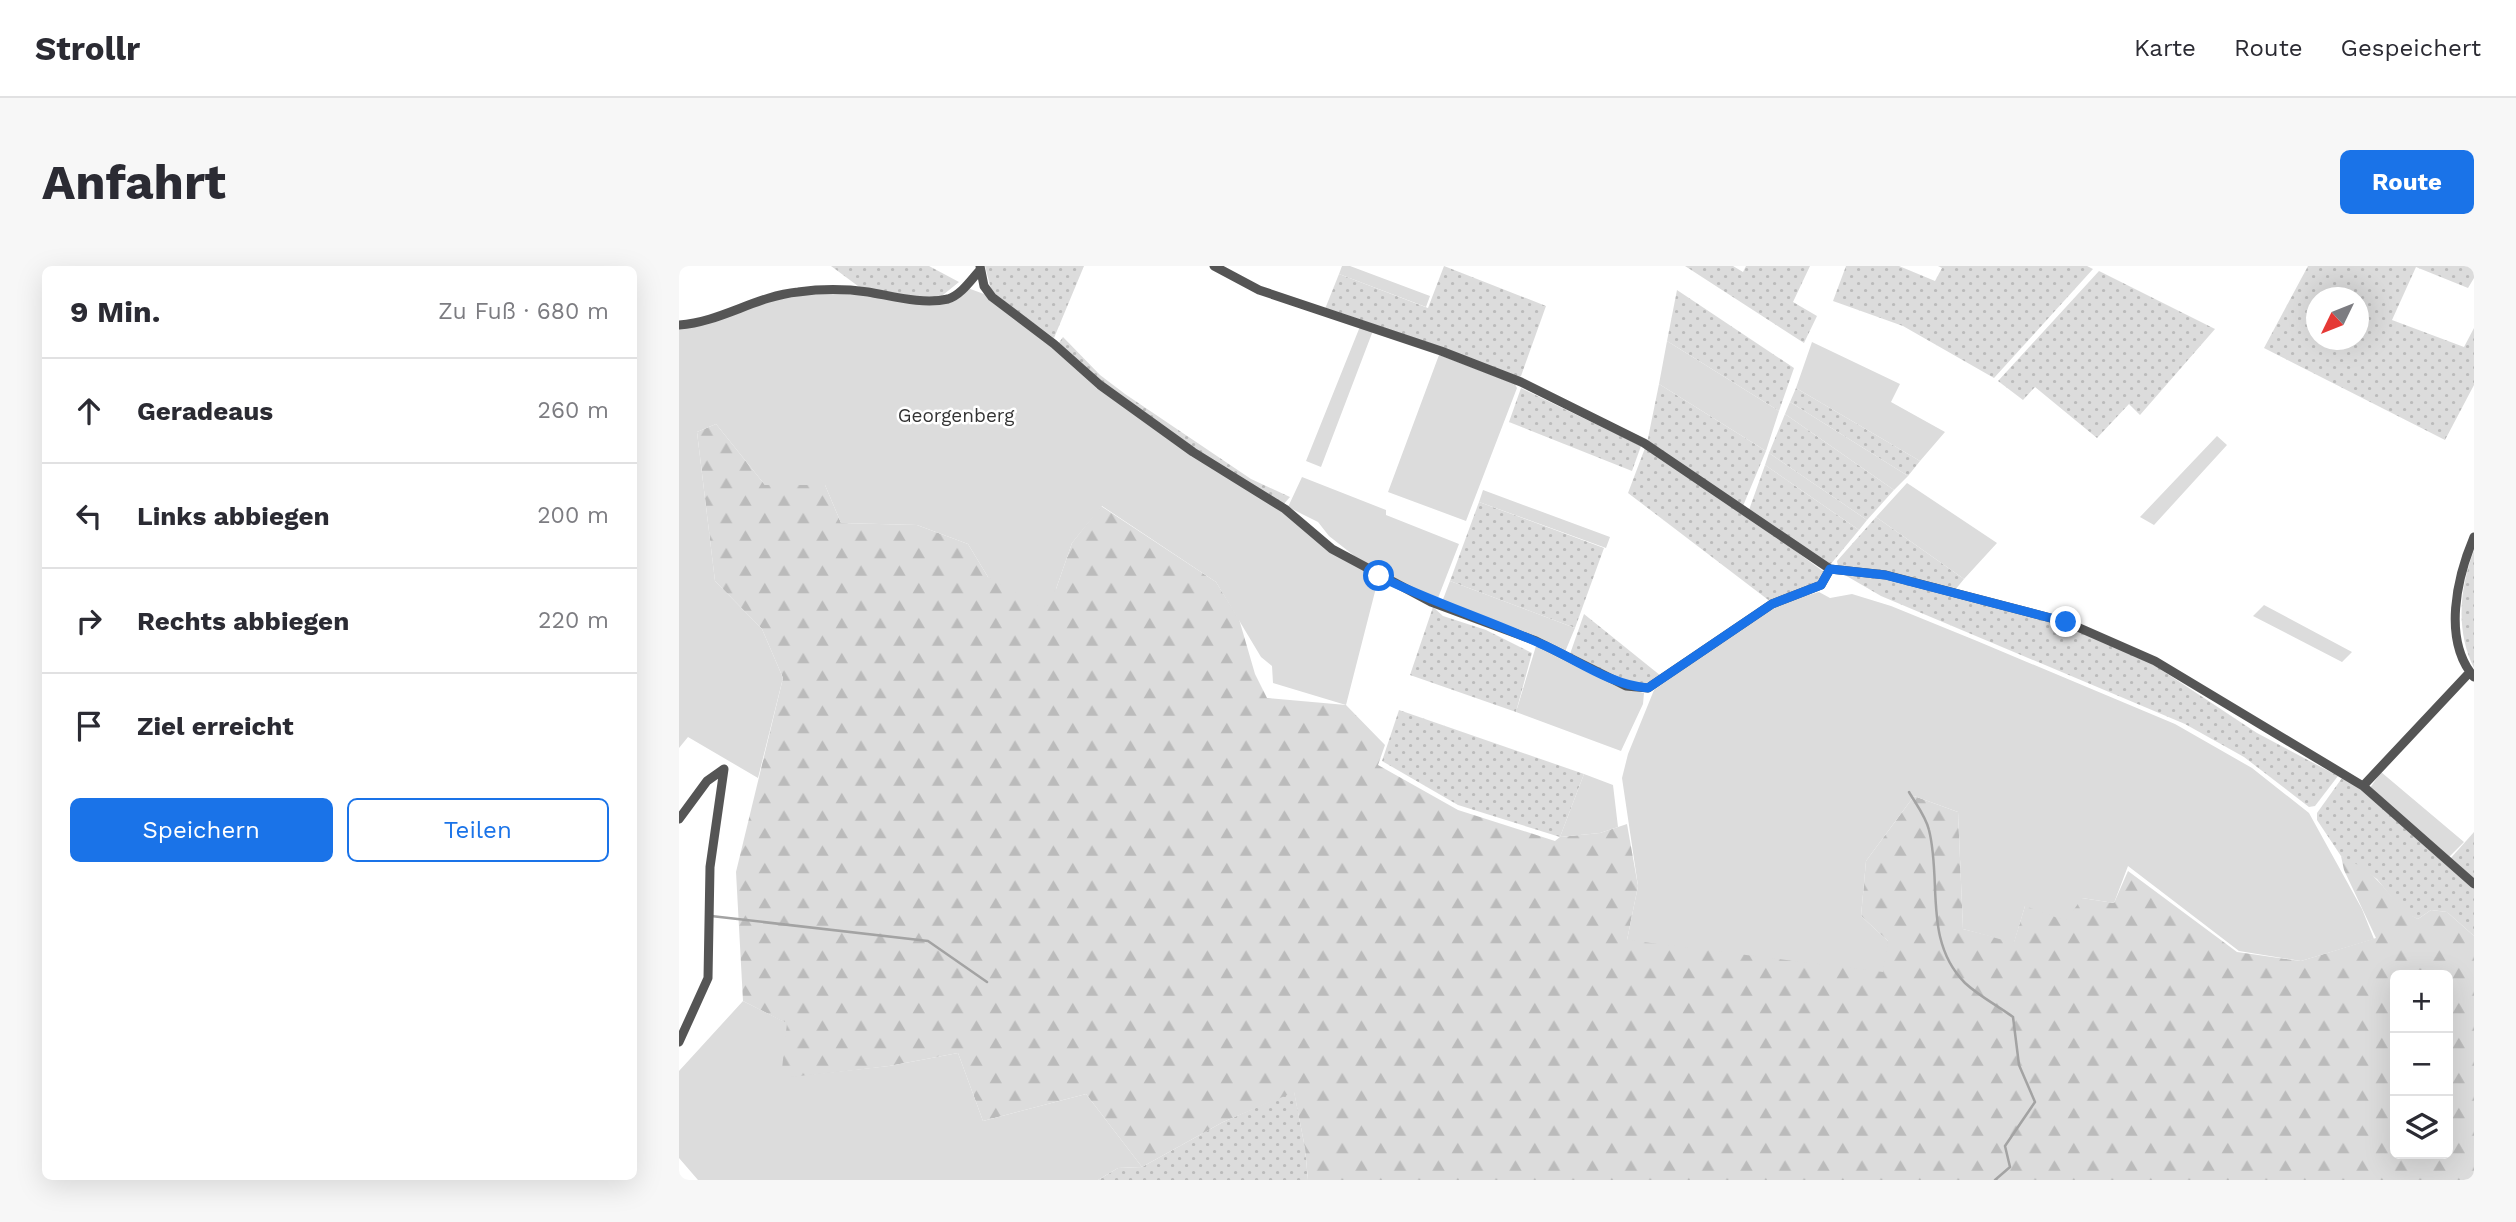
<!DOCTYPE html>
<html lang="de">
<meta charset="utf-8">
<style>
:root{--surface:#fff;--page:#f7f7f7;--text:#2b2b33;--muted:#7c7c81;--line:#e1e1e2;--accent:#1a73e8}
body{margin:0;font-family:"Work Sans",sans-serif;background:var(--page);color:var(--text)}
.controls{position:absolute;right:21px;bottom:21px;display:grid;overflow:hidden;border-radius:10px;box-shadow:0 7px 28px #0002}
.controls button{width:63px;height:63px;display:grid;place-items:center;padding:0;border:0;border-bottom:2px solid var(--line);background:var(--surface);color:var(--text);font:35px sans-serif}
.compass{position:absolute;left:1627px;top:21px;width:63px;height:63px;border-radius:50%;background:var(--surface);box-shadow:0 7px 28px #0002;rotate:227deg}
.stop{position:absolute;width:21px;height:21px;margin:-16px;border:5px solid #1a73e8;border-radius:50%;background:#fff}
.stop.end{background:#1a73e8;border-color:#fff;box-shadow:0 2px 7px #0008}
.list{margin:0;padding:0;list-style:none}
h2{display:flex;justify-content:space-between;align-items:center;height:91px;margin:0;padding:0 28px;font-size:30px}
h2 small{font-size:23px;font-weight:400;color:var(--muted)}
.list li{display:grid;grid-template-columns:46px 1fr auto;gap:21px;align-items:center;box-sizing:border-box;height:105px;padding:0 28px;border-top:2px solid var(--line)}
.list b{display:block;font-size:26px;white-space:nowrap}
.list em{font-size:23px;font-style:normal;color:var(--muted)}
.actions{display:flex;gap:14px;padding:21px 28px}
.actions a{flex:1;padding:16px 0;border:2px solid var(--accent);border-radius:10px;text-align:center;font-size:24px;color:var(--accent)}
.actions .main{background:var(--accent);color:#fff}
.icon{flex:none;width:38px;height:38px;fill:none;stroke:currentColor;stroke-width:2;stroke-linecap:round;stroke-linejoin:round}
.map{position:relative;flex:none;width:1795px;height:914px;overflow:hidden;border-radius:10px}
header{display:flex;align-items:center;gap:42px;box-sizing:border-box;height:98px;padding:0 35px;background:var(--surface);border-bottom:2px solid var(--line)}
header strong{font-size:33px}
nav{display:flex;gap:38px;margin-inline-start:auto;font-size:24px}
.intro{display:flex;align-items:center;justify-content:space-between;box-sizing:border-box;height:168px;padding:0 42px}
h1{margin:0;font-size:49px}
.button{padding:18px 32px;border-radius:10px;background:var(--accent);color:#fff;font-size:24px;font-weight:700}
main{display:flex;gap:42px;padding:0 42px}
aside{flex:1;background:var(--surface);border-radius:10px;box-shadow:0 7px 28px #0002}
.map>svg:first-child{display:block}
</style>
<header>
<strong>Strollr</strong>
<nav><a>Karte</a><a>Route</a><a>Gespeichert</a></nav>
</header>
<div class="intro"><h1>Anfahrt</h1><a class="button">Route</a></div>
<main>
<aside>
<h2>9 Min.<small>Zu Fuß · 680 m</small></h2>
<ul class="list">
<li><svg class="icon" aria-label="ahead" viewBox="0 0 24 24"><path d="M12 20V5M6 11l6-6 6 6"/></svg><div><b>Geradeaus</b></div><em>260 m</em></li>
<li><svg class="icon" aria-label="left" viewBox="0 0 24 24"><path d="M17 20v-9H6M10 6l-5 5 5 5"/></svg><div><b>Links abbiegen</b></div><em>200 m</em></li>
<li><svg class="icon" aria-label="right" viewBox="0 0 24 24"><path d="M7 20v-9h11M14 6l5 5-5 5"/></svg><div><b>Rechts abbiegen</b></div><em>220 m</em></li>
<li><svg class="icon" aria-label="arrive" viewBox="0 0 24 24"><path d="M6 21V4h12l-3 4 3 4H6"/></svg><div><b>Ziel erreicht</b></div></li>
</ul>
<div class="actions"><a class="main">Speichern</a><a>Teilen</a></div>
</aside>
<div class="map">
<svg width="1795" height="914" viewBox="0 0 1795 914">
<defs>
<pattern id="grass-dots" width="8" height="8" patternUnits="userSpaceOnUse" patternTransform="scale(1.75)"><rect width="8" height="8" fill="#dcdcdc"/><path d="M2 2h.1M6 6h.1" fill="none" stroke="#bbb" stroke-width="1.8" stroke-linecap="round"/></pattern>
<pattern id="forest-firs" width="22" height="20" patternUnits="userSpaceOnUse" patternTransform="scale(1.75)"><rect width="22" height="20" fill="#dcdcdc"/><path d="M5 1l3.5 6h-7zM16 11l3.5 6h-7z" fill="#bbb"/></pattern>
</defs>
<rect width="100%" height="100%" fill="#fff"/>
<!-- grass -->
<path fill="url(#grass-dots)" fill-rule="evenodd" d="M152 0H250L280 16 259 33 187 26Z
M306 0H405L375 72 313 27Z
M765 0 867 40 842 110 838 112 646 43 660 8 749 42Z
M1006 0H1054L1064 6 1067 0H1131L1114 36 1138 50 1125 77Z
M1167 0H1220L1256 15 1263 2 1259 0H1408L1414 3 1315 112 1224 60 1154 35Z
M1629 0H1795V12L1789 22 1737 1 1713 54 1785 81 1795 62V119L1766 174 1585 82ZM1638 32H1680V74H1638Z
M1420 5 1536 63 1461 149 1450 138 1418 172 1356 121 1344 134 1319 115Z
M998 24 1115 102 1100 145 988 75Z
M384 71 421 109 446 128 572 213 611 231 604 239C525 190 448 141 379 78Z
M980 118 1087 185 1064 240 968 177Z
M842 122 962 180 953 205 830 156Z
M1117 122 1241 195 1229 210 1111 136Z
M1106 148 1215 224 1188 254 1090 187Z
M966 182 1065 247 1145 306 1139 315 1092 336 949 227Z
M1086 199 1180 264 1151 299 1070 244Z
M800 236 925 282 896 362 771 315Z
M1197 251 1285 313 1276 324 1159 300 1158 295Z
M1795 284V402C1776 364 1781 322 1795 284Z
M1159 305 1207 312 1388 360 1472 397 1578 467 1659 510 1636 540 1630 541 1565 491 1506 458 1202 330Z
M754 341 764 350 807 364 853 387 837 446 731 409Z
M905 348 982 410C952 432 920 404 891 388Z
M720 444 905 508 881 571 779 539 703 495Z
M1663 512 1681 522 1795 622V670L1768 646 1752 644 1739 653 1725 647 1698 613 1662 590 1638 554V547Z
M1795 566V613L1771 593Z
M615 825 626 882 629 914H419L439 902 463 901 544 856Z"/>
<!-- forest -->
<path fill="url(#forest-firs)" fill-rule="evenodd" d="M37 158 86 219H146L162 257 238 259 289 278 309 311 377 323 393 277 422 240 537 316 560 353 576 408 588 432 667 439 706 479 699 499 779 544 876 575 881 571 921 567 948 558 959 620 948 674 1209 675 1182 650 1187 595 1235 530 1279 546 1284 663 1335 676 1346 640 1403 632 1435 637 1449 605 1558 686 1622 695 1697 672 1665 604 1662 590C1675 596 1688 603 1699 615 1713 629 1721 645 1739 653L1752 644 1768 646 1795 670V914H629L626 882 615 826 544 856 463 901 407 828 304 855 279 787 210 800 101 813 107 757 64 735 57 606 104 412 83 363 36 315 18 166ZM1716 709H1769V888H1716Z"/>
<!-- garden -->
<path fill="#dcdcdc" d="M663 0H671L751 30 747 41 660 8Z
M286 21 313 31 421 119 700 310 667 439 594 417 593 400 582 391 537 316 423 240 393 277 377 323 364 342 309 311 289 278 238 259 162 257 146 219H86L37 158 18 166 36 315 83 363 104 412 79 512 9 471 0 482V59L119 26 269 33Z
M682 58 695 62 642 201 627 195Z
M988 75 1100 145 1087 185 980 118Z
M1133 76 1221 118 1212 136 1266 166 1241 195 1117 122Z
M760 89 836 118 838 122 787 255 709 226Z
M1111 136 1229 210 1215 224 1106 148Z
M1538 170 1548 179 1475 259 1461 251Z
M1090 187 1188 254 1180 264 1086 199Z
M623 211 707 244V249L780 278 759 332 753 334 701 310 650 270 639 256 609 241Z
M1228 217 1318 277 1285 313 1197 251Z
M804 224 931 271 927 282 800 236Z
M771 315 896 362 886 386 763 336Z
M1140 326 1151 332 1173 328 1212 340 1298 375 1496 458 1573 502 1630 547 1683 643 1695 673 1622 695 1560 685 1449 600 1435 637 1403 632 1387 655 1346 640 1335 677 1284 663 1279 546 1235 530 1187 595 1182 650 1209 675 1204 706 948 674 959 620 943 512 949 488 975 424 1095 339Z
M1585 339 1673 386 1663 396 1574 350Z
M857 380 937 420 965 427 964 438 942 485 837 446Z
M1702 506 1785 576 1770 591 1691 522Z
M905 508 934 519 939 561 921 567 881 571Z
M64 735 108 757 102 812 210 800 279 787 304 855 407 828 463 901 439 902 419 914H19L0 892V805Z"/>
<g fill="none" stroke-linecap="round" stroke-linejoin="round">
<!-- stream -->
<path stroke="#a3a3a3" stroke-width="2.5" d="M1230 526C1237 538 1247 551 1250 564 1263 615 1244 675 1286 717 1300 730 1319 740 1334 751L1340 799 1356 836 1326 880 1331 901 1316 914
M32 650 249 675 308 716"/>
<!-- street -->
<path stroke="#555" stroke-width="9" d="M301 0 305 20 313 31 375 78 421 119 514 186 606 243 653 283 752 336 857 375 947 420 969 422 1093 338 1142 319 1151 303
M535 0 580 24 762 85 842 116 965 177 1151 303 1207 309 1387 356 1476 395 1684 520 1795 618
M0 59C42 56 77 30 119 26 141 23 167 23 189 26 213 30 244 39 269 33 282 29 292 14 301 4
M1795 271C1778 311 1763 374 1795 411
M1684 520 1791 406
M0 553 28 515 45 503
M0 776 29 712 31 601 45 503"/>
</g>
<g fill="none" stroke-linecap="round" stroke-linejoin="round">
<!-- route -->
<path stroke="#1a73e8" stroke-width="9" d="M700 310C752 336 807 353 860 377 896 392 930 419 969 422L1093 338 1142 319 1151 303 1206 309 1387 356"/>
</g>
<g text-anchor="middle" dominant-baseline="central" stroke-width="5" stroke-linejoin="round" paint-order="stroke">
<!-- park labels -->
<g font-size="19" fill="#333" stroke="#fff">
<text x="277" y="149">Georgenberg</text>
</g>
</g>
</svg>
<div class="controls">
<button>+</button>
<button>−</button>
<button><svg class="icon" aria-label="layers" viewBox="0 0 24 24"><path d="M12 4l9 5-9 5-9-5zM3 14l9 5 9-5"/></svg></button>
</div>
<svg class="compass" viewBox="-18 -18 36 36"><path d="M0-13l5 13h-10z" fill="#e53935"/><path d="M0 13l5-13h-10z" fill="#7c7c81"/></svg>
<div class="stop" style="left:700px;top:310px"></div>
<div class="stop end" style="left:1387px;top:356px"></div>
</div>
</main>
